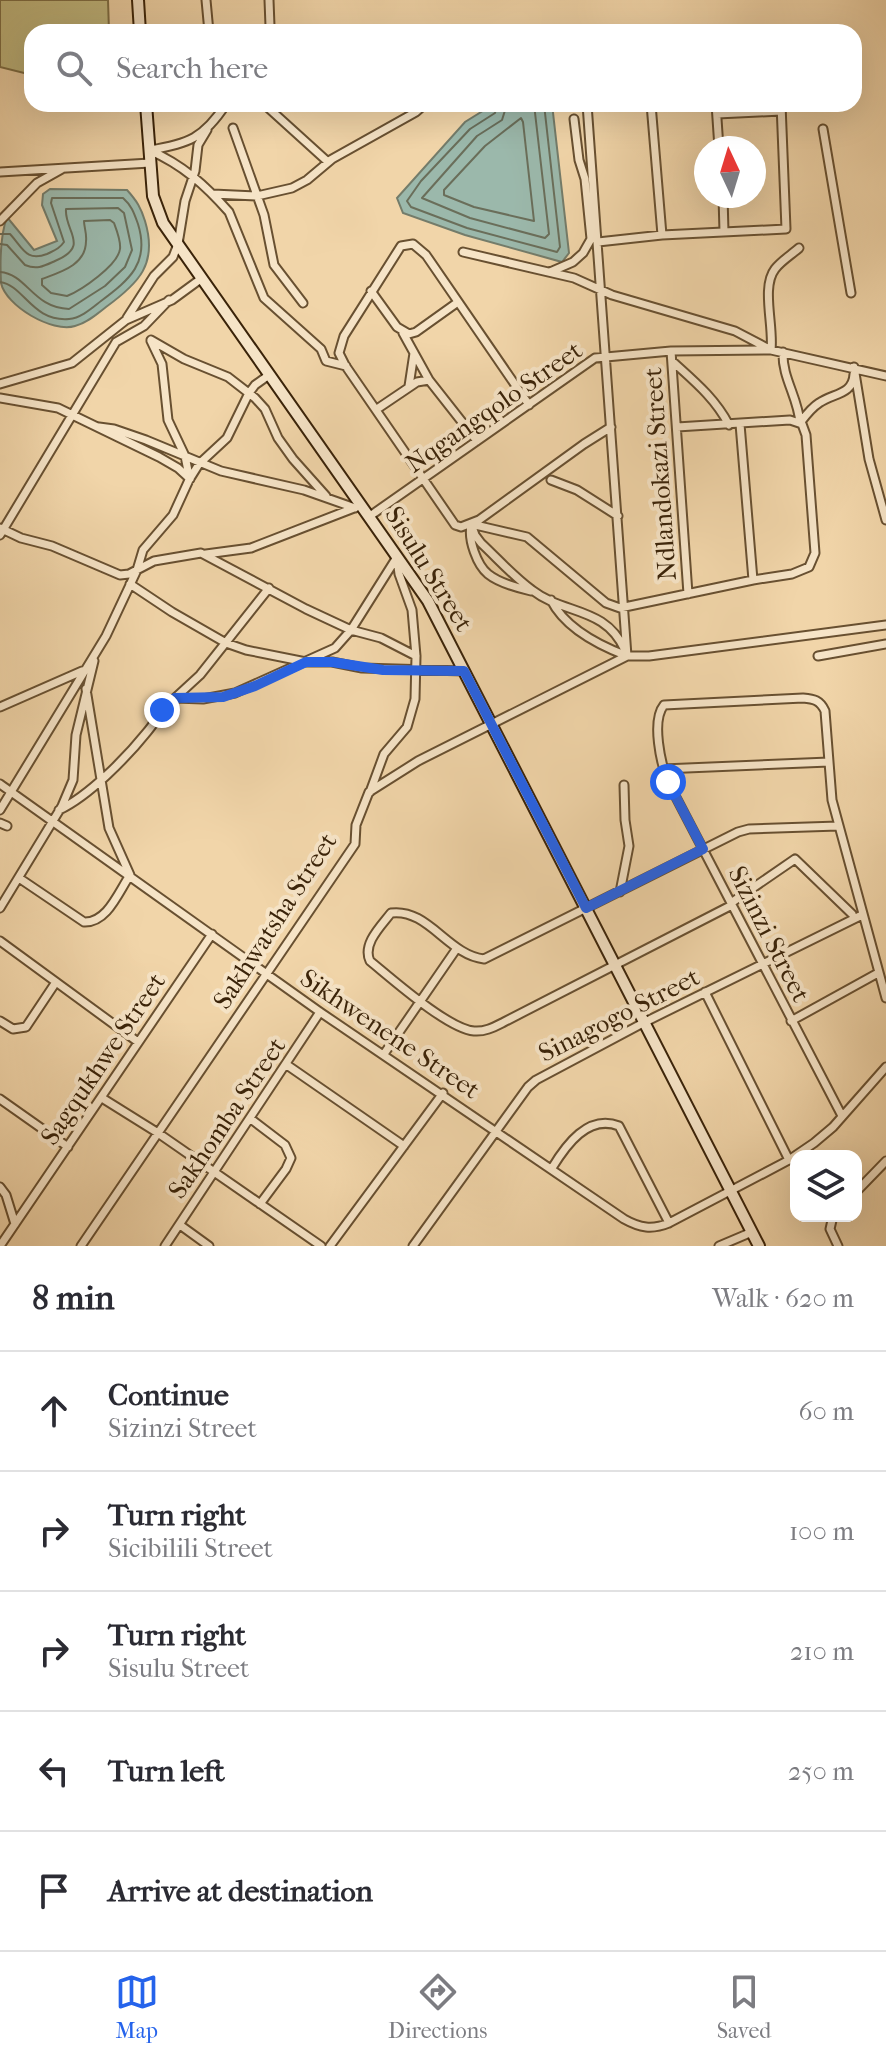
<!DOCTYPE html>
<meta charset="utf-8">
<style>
:root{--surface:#fff;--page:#f2f2f3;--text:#2b2b33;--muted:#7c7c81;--line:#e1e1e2;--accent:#2563eb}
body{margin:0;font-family:"IM FELL French Canon",serif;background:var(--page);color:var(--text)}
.controls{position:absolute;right:24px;bottom:24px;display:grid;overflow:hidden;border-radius:16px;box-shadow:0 8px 32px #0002}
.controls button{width:72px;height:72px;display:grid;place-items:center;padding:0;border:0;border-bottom:2px solid var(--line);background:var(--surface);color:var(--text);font:40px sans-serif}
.compass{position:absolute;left:694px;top:136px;width:72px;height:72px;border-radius:50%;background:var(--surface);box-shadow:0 8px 32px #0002;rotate:356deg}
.stop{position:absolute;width:24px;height:24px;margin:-18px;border:6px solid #2563eb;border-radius:50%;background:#fff}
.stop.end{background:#2563eb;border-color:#fff;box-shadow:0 2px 8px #0008}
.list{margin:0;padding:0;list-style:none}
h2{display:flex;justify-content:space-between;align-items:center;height:104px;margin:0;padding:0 32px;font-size:34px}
h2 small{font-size:26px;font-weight:400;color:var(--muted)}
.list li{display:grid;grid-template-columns:52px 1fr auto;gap:24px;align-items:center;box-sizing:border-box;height:120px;padding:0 32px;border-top:2px solid var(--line)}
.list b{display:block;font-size:30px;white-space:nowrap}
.list p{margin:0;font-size:26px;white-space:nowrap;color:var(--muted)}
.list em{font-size:26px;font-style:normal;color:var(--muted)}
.icon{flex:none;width:44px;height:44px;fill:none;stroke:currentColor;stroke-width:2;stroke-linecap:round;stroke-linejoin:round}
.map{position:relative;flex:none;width:886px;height:1246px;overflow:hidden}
.search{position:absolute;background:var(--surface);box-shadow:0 8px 32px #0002;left:24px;right:24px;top:24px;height:88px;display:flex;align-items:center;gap:20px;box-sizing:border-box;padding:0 28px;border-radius:24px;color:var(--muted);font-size:30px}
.sheet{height:704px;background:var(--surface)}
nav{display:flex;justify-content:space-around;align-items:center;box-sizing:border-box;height:112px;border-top:2px solid var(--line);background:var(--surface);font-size:22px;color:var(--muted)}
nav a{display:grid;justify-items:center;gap:4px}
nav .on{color:var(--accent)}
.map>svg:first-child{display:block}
</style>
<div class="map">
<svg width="886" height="1246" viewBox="0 0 886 1246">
<rect width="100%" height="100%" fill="#f1d5a9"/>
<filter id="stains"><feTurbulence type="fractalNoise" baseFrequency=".0025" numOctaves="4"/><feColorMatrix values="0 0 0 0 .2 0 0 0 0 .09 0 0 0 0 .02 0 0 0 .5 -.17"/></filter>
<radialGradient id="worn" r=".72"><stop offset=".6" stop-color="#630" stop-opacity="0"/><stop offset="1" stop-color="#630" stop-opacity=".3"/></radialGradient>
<!-- green -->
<path fill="#c2bb82" stroke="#7e6f46" stroke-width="2" d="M0 0H108L109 32H32V75L0 67Z"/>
<!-- water -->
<path fill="#9bb8ab" stroke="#747c6a" stroke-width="2" d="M494 104H552L569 253 562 262 465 235 403 213 397 198 465 122Z
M50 189 127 190C137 201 141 208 145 221 158 264 139 283 106 307 97 314 87 323 75 326 52 333 6 306 1 283 0 263 0 236 7 217L34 250 57 241 42 205 43 194Z"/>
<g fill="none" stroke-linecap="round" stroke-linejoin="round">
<!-- shore -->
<path stroke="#6a6e5a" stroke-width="2" d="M497 104 495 113 470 129 421 181 407 201 411 207 467 228 557 252 560 247 544 104
M507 104 502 120 477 136 422 198 470 218 545 238 549 234 534 104
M521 118 523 122 534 221 474 207 444 195V190L485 146Z
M110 220 114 223C117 231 121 241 120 249 118 265 82 290 67 296L51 293 42 285V279C61 272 86 265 86 241 87 234 84 227 84 221Z
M0 234H10C23 248 26 262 47 254 55 250 59 249 64 242L51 203 52 198H123C132 206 134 213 138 224 150 263 130 279 101 301 92 308 81 318 69 319 32 322 24 285 0 282
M0 244 7 245 25 265C37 270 44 266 55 261 91 246 64 231 66 209L118 208 124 213 132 250 125 267 105 286 69 309C33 308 27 274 0 272"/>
<!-- street casing -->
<g stroke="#685031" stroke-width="11">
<path id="street" d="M206 0 209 32
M268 32 270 26 269 0
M264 104 328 162
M587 104 627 656
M651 104 662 235
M716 104 719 148
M717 114 781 111
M233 128 264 215 274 265 303 303
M823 129 851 293
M149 150C183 165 205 185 229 212L264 298 321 349 326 361 346 366
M150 150C188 144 204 138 226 104
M0 172 150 163
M213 194 257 196 292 188 307 180 332 159 416 112 425 104
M723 196 724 232
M0 221 37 183 62 169
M598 242 662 235 786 229 781 104
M463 252 574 278 612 295 735 331 771 350C774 326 761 287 775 269 781 261 791 255 799 248
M550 272 573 262 583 253 591 239 585 179 579 160 574 119
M371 291 397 327 409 334 416 332 458 302
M127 318 154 276 173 257 178 244 185 201 195 171 198 145 207 130
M403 333 429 380
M151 340 184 359 228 377 255 398 265 409 278 438 293 459 326 496
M151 341 162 364 168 420 185 456 189 476
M671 351 688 594
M783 352C782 378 798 397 800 423
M672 361C694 381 715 398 729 425
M854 367 869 459 886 520
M0 384 72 363 126 320 172 300 202 278
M409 386 414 353
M0 398 58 408 159 457 178 468 190 479
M529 405 426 255 413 244 401 246 344 336 339 353 345 365 455 525 461 527 479 520 584 444 611 427
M377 409 417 382 429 380 477 441
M800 423C806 415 811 408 819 403 833 393 853 395 854 374
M740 424 753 580
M99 427 114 429 146 440 221 471 304 490 355 508
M551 480 577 490 618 516
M370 516 595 358 671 351 771 350 886 376
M471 524 527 537 606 603 620 608 753 580 792 574 809 567 815 553 806 435 802 424 790 420 677 427
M471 524 475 535 481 543C498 559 514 577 532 590 564 615 605 606 625 650
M471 526C468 540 477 565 488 574 499 583 518 588 531 591
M0 528 21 538 52 546 120 575 129 574 154 561 201 553 306 609 351 630 381 638 416 656
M0 535 116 342 144 326 169 300
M206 554 251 548 354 508
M130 584 172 612 226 643 246 650 306 662H332L362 668 464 671
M551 600C565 628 598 645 627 656
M818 656 886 644
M175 698 200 675 269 588
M0 707 82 671
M663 769 829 762
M0 784 320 1012 624 1219C640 1228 652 1230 669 1223L789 1160 814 1143 833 1127 886 1067
M370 792 384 754 407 727 415 699 416 656 412 610 399 574 397 559
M0 810 106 636 137 570 143 550 173 515 189 480 199 464 227 438 249 393 255 385 269 375
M59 810C89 796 127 757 147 732 157 720 163 708 175 698L203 699 235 693 335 648 351 630 397 557
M0 823 7 826
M19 878 84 922C107 923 118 893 130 875L109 828 86 689
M620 892 629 846 625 820 624 785
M731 903 795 859 852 914
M732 905 504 1022C494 1027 485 1032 474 1031 448 1029 391 978 370 961 362 944 381 926 391 913 428 908 448 955 484 959L738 832 749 829 838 826
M0 908 62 806 73 780 76 735 94 661
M0 941 138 1042
M705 992 789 1160
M0 1021 13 1029 26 1027 56 982
M791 1021 878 973
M384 1054 457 948
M287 1065 404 1146
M102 1098 158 1133 321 1246
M0 1099 68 1147
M842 1116 668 782C661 764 651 721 664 705L803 698C814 699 820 700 825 711L832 800 886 998
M251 1119 285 1145 291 1158 286 1169 260 1204
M552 1168C566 1145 588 1114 619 1126L669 1223
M0 1187 6 1195 15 1224
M856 1192 886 1161
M833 1216 830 1229 838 1246
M180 1225 209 1246
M0 1246 212 934
M81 1246 355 844 356 825 369 792 418 761 627 656H649L886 625
M165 1246 320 1012
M330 1246 443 1093
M413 1246 528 1087 536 1080 645 1022 862 915
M719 1246 752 1232"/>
</g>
<!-- secondary casing -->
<g stroke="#3a2309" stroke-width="14">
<path id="secondary" d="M138 0 140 32
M146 104 153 196 163 223 428 601 759 1246"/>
</g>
<!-- street -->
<use href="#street" stroke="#f6e4c7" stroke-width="7"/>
<!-- secondary -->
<use href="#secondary" stroke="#f6e4c7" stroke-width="10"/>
</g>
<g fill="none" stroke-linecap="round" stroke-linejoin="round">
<!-- route -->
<path stroke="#2563eb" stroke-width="10" d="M162 710 175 698 223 697 255 686 306 662H332L383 670 464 671 586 908 703 849 668 782"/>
</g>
<g text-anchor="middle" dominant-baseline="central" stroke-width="8" stroke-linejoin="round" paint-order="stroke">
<!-- street labels -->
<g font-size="26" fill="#3a2309" stroke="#f6e4c7">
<text transform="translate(494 407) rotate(-35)">Nqgangqolo Street</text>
<text transform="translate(660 474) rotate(-94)">Ndlandokazi Street</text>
<text transform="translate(429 569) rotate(58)">Sisulu Street</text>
<text transform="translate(275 921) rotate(-57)">Sakhwatsha Street</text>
<text transform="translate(769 934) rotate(63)">Sizinzi Street</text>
<text transform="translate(619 1015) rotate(-27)">Sinagogo Street</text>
<text transform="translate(390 1034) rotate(34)">Sikhwenene Street</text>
<text transform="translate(103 1059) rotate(-56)">Sagqukhwe Street</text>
<text transform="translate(227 1118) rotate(-56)">Sakhomba Street</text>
</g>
</g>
<rect width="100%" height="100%" filter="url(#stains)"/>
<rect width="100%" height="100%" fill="url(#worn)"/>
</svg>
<div class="controls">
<button><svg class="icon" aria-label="layers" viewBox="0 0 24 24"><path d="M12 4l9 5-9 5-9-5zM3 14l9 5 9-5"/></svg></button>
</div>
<svg class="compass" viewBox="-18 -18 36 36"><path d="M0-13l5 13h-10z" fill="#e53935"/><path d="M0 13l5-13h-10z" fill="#7c7c81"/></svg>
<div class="stop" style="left:668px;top:782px"></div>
<div class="stop end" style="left:162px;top:710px"></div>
<div class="search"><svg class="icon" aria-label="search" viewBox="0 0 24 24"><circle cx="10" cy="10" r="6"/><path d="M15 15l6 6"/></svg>Search here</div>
</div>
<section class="sheet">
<h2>8 min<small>Walk · 620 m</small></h2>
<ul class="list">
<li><svg class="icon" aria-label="ahead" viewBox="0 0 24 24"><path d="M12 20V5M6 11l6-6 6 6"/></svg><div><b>Continue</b><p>Sizinzi Street</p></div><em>60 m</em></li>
<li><svg class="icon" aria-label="right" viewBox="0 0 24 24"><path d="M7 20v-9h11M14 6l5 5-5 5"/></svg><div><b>Turn right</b><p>Sicibilili Street</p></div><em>100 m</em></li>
<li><svg class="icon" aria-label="right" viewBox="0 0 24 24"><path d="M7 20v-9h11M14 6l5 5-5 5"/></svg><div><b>Turn right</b><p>Sisulu Street</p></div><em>210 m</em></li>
<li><svg class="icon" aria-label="left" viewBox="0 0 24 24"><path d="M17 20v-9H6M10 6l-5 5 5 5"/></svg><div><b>Turn left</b></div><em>250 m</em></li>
<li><svg class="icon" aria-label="arrive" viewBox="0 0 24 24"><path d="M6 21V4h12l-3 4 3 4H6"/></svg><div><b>Arrive at destination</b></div></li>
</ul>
</section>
<nav>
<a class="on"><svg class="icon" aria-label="map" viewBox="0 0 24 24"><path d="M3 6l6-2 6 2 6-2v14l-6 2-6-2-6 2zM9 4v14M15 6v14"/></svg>Map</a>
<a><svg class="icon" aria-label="directions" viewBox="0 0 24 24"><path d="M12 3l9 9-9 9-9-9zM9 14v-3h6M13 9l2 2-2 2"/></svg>Directions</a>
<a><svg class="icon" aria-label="saved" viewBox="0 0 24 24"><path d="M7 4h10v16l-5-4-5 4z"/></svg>Saved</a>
</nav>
